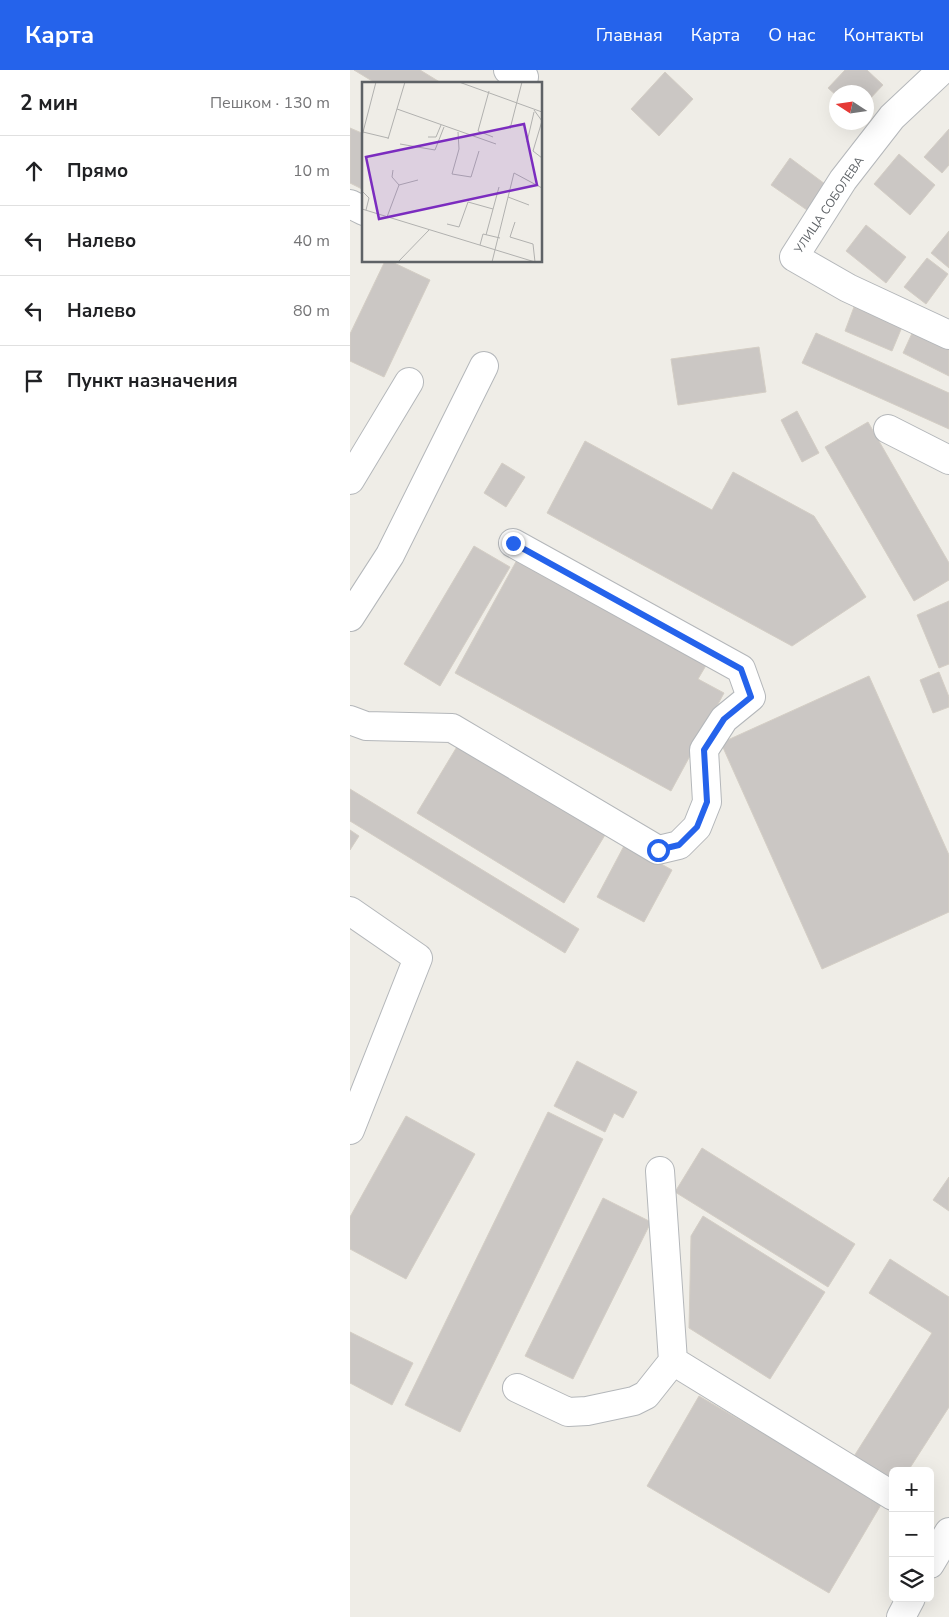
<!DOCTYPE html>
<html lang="ru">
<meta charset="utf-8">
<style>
:root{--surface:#fff;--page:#f6f6f6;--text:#202124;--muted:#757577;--line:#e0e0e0;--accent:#2563eb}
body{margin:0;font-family:"Nunito Sans",sans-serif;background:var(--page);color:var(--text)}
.controls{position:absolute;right:15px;bottom:15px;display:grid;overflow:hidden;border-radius:8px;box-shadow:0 5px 20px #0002}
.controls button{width:45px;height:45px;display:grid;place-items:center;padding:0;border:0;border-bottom:1px solid var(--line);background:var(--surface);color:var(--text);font:25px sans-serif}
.compass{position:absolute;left:479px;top:15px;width:45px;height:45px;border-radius:50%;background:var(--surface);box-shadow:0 5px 20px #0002;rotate:282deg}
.stop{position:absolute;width:15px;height:15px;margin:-11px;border:4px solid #2563eb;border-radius:50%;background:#fff}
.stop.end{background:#2563eb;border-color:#fff;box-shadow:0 1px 5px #0008}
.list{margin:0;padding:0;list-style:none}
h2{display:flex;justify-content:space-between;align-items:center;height:65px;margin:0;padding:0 20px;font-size:21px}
h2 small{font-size:16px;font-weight:400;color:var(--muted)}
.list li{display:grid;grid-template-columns:32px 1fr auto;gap:15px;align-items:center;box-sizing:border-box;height:70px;padding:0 20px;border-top:1px solid var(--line)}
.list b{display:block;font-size:19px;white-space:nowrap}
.list em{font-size:16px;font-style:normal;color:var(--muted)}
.icon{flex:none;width:28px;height:28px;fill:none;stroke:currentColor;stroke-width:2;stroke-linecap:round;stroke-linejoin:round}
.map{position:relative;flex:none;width:599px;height:1547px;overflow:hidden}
header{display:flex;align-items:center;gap:30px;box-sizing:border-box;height:70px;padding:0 25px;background:var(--accent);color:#fff}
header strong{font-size:24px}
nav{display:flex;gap:28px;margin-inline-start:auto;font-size:18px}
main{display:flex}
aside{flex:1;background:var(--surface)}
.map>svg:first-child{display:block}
</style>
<header>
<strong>Карта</strong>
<nav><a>Главная</a><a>Карта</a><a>О нас</a><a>Контакты</a></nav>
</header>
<main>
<aside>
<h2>2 мин<small>Пешком · 130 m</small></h2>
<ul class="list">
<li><svg class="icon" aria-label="ahead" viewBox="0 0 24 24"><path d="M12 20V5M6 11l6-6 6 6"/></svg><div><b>Прямо</b></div><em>10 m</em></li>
<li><svg class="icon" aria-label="left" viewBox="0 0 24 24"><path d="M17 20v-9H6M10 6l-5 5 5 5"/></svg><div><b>Налево</b></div><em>40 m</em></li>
<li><svg class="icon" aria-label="left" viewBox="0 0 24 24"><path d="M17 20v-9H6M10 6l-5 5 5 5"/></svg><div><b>Налево</b></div><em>80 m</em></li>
<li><svg class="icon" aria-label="arrive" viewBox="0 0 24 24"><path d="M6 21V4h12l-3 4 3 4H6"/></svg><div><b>Пункт назначения</b></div></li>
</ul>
</aside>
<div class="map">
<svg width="599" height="1547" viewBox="0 0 599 1547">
<rect width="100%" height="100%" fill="#efede7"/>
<!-- building -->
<path fill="#cbc7c4" stroke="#d4cec5" d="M4 0H70L93 14H27Z
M495 0H517L533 15 516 33V22H487V26L478 18Z
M315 2 343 29 309 66 281 39Z
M0 58 14 64V120L0 113Z
M599 59V95L592 103 574 87Z
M549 84 585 115 560 145 524 114Z
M440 88 475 114 457 140 421 115Z
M516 155 556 187 536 213 496 181Z
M599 161V198L581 183Z
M577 188 598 204 576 234 554 217Z
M35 191H40L80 210 34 307 0 291V264Z
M504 237 552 257 542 281 495 261Z
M564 259 599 276V306L553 283Z
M466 263 599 323V359L452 293Z
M409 277 416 322 328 335 321 289Z
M447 341 469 383 452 392 431 350Z
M518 352 599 493V510L564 531 475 377Z
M235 371 362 440 383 402 464 446 516 527 442 576 197 443Z
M152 393 175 407 156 437 134 423Z
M124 476 160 497 90 616 54 594Z
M168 488 358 592 348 609 374 623 321 721 105 603Z
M599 531V594L589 598 567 545Z
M589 602 599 627V637L583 643 570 610Z
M519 606 599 785V842L472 899 371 673Z
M111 670 258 760 214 833 67 743Z
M0 719 229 859 215 883 0 751Z
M0 760 9 766 0 780Z
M275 774 322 800 294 852 247 827Z
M227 991 287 1022 273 1048 264 1043 255 1062 204 1036Z
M198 1042 253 1069 110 1362 55 1335Z
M56 1046 125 1084 56 1209 0 1179V1147Z
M352 1078 505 1174 478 1217 325 1122Z
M599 1107V1141L583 1130Z
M253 1128 301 1152 223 1309 175 1286Z
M353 1146 475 1222 420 1309 339 1258 341 1166Z
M540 1189 599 1227V1337L558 1401H543V1417L501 1391 582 1263 519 1223Z
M0 1262 63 1293 42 1335 0 1313Z
M349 1326 532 1433 479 1523 297 1416Z"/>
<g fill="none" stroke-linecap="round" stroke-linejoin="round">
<!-- minor casing -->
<g stroke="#b4b7ba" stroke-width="30">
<path id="minor" d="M158 0 174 7
M592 0 542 47 493 110 444 187 498 218 599 265
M0 134 14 141
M538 359 599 390
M0 410 59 312
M0 547 40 485 134 296
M0 650 16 656 102 658 308 780 329 775 347 757 357 732 354 680 374 649 401 627 391 599 163 473
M0 841 68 888 0 1060
M310 1101 323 1291 543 1426
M167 1318 218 1342 237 1341 284 1331 296 1325 323 1291
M580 1494 599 1462
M551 1547 561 1528"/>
</g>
<!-- minor -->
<use href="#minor" stroke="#fff" stroke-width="28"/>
</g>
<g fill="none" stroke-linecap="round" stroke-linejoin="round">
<!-- route -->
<path stroke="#2563eb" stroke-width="6" d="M163 473 391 599 401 627 374 649 354 680 357 732 347 757 329 775 308 780"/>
</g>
<g text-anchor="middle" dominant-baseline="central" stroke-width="4.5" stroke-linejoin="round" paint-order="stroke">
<!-- street labels -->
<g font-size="12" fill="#5e6266" stroke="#fff">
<text transform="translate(479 135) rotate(-56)">УЛИЦА СОБОЛЕВА</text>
</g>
</g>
<!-- overview -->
<g transform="translate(12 12)">
<rect width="180" height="180" fill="#efede7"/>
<path fill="none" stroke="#b1b1af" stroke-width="1" d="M97 0 180 30M127 9 116 49 131 55M35 27 134 62M172 28 180 39 171 69 180 76M148 47 160 0M1 50 26 56M96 50 97 67 90 92 109 95 117 69M0 54 14 0M66 55H74L79 43M26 57 43 0M165 60 172 30M38 62 73 68 82 45M31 88 30 95 37 103M0 109 7 116 4 128M146 115 167 123M0 127 173 180M25 135 37 103 56 98M153 140 148 155 171 162 173 180M85 142 97 145 106 120 131 127M124 153 137 105M118 163 121 152 138 156M36 180 67 148M130 180 152 91 180 106"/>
<path fill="#7b2cbf" fill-opacity="0.15" stroke="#7b2cbf" stroke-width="2.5" d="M162 42 175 103 17 137 4 75Z"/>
<rect width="180" height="180" fill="none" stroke="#5e6266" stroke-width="2.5"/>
</g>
</svg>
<div class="controls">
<button>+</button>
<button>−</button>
<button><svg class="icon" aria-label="layers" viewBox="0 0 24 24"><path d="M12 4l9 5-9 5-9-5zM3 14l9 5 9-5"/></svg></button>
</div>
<svg class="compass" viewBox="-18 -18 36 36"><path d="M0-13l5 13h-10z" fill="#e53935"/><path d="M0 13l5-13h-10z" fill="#757577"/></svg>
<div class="stop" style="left:308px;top:780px"></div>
<div class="stop end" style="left:163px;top:473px"></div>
</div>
</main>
